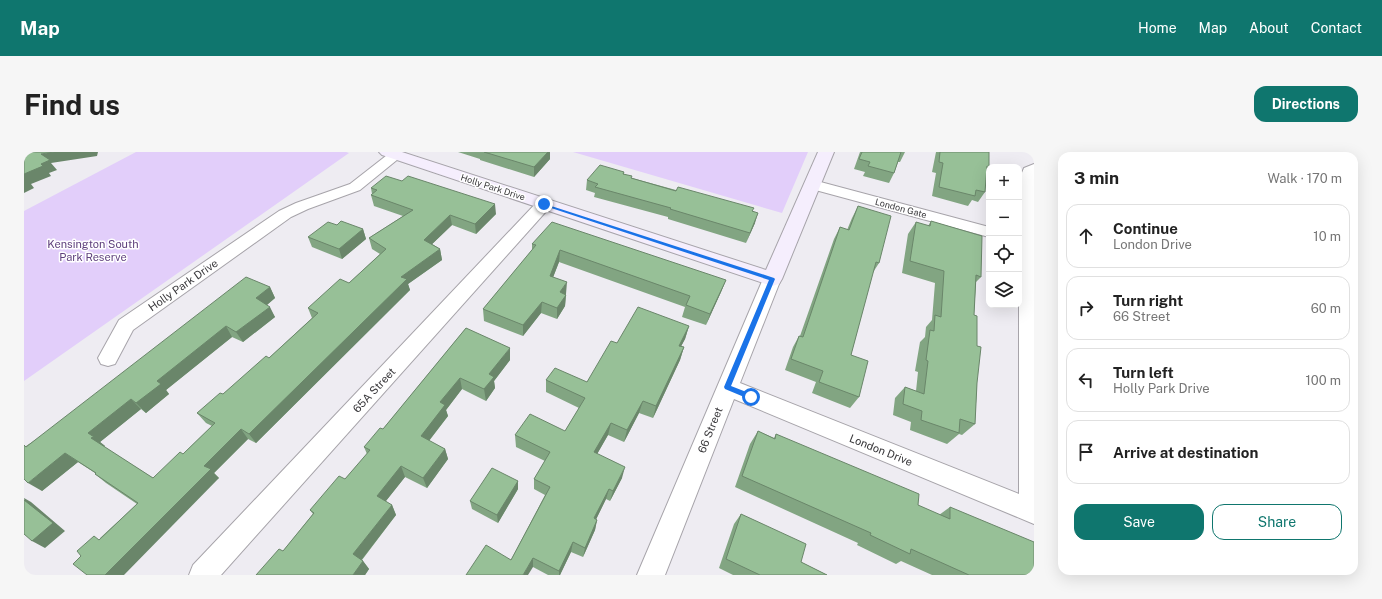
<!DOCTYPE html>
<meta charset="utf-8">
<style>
:root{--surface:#fff;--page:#f6f6f6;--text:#222;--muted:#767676;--line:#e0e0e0;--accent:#0f766e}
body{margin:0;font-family:"Public Sans",sans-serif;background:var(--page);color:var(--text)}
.controls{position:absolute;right:12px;top:12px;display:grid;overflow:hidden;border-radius:8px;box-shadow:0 4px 16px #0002}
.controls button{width:36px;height:36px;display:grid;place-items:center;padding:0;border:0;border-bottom:1px solid var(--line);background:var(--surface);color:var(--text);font:20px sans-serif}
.stop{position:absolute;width:12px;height:12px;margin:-9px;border:3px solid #1a73e8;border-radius:50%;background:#fff}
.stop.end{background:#1a73e8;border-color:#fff;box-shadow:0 1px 4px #0008}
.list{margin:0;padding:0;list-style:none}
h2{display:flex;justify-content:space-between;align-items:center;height:52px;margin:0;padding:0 16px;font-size:17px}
h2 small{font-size:13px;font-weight:400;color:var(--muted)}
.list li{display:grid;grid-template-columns:26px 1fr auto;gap:12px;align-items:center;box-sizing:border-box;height:64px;margin:0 8px 8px;padding:0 8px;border:1px solid var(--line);border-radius:12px}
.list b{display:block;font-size:15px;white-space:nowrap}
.list p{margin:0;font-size:13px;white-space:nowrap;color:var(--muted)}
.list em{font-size:13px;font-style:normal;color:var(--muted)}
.actions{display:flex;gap:8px;padding:12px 16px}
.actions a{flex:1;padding:9px 0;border:1px solid var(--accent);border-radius:12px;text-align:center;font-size:14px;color:var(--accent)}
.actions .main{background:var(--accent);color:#fff}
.icon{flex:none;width:22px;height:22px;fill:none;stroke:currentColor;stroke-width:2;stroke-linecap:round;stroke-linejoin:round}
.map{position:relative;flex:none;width:1010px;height:423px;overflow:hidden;border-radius:12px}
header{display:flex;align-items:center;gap:24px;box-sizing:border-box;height:56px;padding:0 20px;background:var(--accent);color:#fff}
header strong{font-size:19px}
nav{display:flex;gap:22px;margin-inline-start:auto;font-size:14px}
.intro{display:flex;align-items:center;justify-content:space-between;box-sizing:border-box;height:96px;padding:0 24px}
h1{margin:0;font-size:28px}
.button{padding:10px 18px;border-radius:12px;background:var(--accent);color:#fff;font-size:14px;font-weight:700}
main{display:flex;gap:24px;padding:0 24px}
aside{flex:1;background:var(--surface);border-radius:12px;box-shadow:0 4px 16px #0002}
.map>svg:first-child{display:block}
</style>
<header>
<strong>Map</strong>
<nav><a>Home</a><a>Map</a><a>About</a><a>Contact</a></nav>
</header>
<div class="intro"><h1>Find us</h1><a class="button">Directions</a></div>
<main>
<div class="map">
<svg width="1010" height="423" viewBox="0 0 1010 423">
<rect width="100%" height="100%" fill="#eeecf2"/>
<!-- green -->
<path fill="#e2cefa" d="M112 0H322L325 1 0 229V59Z
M549 0H784L758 61Z"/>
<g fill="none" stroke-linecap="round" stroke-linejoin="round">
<!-- street casing -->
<g stroke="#a7a4aa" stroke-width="2">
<path id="street" d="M367 0H377L379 3 336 38 284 57 267 65 109 178 91 212 84 214 77 212 74 206 95 168 255 59 272 51 326 32Z
M1010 12V372L710 247 641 423H613L739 127 742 123 748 121 754 123 757 127 716 231 995 342V28L1000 16Z
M789 28 965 75V85L784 36 781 33 784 30Z
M520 47 526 49 528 52 526 55 197 423H165L169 413 514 49Z"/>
</g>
<!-- secondary casing -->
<g stroke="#a7a4aa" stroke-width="2">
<path id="secondary" d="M355 0H378L742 118 794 0H810L758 127 755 132 748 134 358 3Z"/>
</g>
<!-- street -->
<use href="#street" fill="#fff" fill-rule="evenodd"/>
<!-- secondary -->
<use href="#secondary" fill="#f5eefd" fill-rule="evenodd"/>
</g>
<!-- wall -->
<path fill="#82a582" d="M434 0H526V7L510 25 456 8V7Z
M836 0H881L876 10H874L870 21 865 31 839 24 841 20 830 17Z
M912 0H965V15L963 17 961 40 954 50 948 48 944 54 908 44 912 21 908 20Z
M600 20V22L608 26 729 59 731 71 722 91 644 67V65L570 45 571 41 562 38 563 28Z
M347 36 472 62 452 82 428 73 408 92 416 97 418 108 384 132 386 138 232 291 224 287 190 321 195 326 75 387 113 352 82 331 71 322V321L54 310 18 339 2 294 246 135 251 146 243 153 251 165 219 190 208 185 142 238 145 242 122 261 117 257 76 290 81 294 80 295 129 326 159 302 188 274 182 271 173 261 199 242 245 206 288 166 284 156 325 131 356 102 348 97 345 86 379 64 350 54 347 43 348 42Z
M834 54 855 111 848 122 827 203 835 245 826 256 788 241 792 230 761 218 769 195 775 184H776L810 87 816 75 823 78 828 66Z
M907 69 957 125 952 130 950 163 953 194V231L951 272 938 283 935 282 923 292 886 278 887 270 869 263 871 246 881 235 892 239 894 220 891 219 896 190 901 185 902 175 908 168 911 131 878 121 884 82 892 70 904 74Z
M313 73 339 77 342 87 318 107 288 95 284 85Z
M508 92 702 128 697 140 682 173 658 165 661 155 535 110 529 125 542 142 541 154 533 167 517 161 499 184 460 169 459 157 508 98Z
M665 174 661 187 657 194 660 195 656 208 629 266 615 261 600 290 584 283 573 302 598 326 586 349 582 347 572 367 573 368 571 378 559 405 547 400 536 423H524L509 415 487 408 521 343 510 337V327L521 309 492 295 491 283 541 279 555 256 522 240V228L563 230 593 191Z
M442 176 486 208 470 229 471 236 462 249 438 237 422 258 424 264 405 289 421 297 424 307 403 336 381 325 361 350 368 353 372 363 338 408 339 409 345 417 341 423H232L259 399 289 362 286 358 321 327 343 302 340 295 359 277Z
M734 279 750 286 752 282 894 353 915 363 926 355 1010 423H908L877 409 872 412 833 393 834 391 711 335 726 292Z
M494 329V337L474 371 448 357 446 349Z
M717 362 777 410 803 423H709L695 416 710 372Z"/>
<!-- shaded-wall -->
<path fill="#6a866a" d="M30 0H74L73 4 27 11 33 18 25 21 27 24 7 32 10 36 0 41V22L17 12V2Z
M524 0H526V7L510 25V15Z
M471 52 472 62 452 82 451 72Z
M734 61 731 71 722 91Z
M426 63 428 73 402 98 400 88Z
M339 77 342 87 318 107 315 97Z
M416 97 418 108 384 132 386 138 232 291 225 282 377 125Z
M536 98 535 110 525 136 526 124Z
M702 128 697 140 682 173 686 162Z
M543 130 542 142 535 152 536 140Z
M246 135 251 146 238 157 232 146Z
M542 143 541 154 533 167V156Z
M518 150 517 161 499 184V173Z
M246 155 251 165 219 190 212 180Z
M202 174 208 185 142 238 145 242 122 261 112 251 133 229Z
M665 174 661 187 651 206 655 194Z
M660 195 656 208 629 266 632 254Z
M486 196V208L470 229 471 236 462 249 460 237 465 222Z
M436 226 438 237 422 258 424 264 400 295 397 284 416 250Z
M107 247 117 257 76 290 81 294 79 296 67 286 64 281Z
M619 249 615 261 600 290 603 278Z
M587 271 584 283 568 311 570 300Z
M217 277 224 287 190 321 195 326 100 423H81L180 314Z
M421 297 424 307 403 336 399 326Z
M41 301 54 310 18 339 4 331Z
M377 314 381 325 358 354 353 344Z
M601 315 598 326 586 349 589 339Z
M494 329V337L474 371 473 363Z
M585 337 582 347 568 376 570 366Z
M0 346 7 350 41 379 21 396 8 389Z
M368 353 372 363 335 411 329 402Z
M573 368 571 378 559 405 561 396Z
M549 390 547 400 536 423H535V419Z
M509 406V415L504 423H499Z
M339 409 345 417 341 423H329Z"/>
<!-- building -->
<path fill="#97c097" stroke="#6a866a" d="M0 0H30L17 2 26 8 17 12 19 14 0 22Z
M460 0H524L510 15Z
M838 0H877L870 21 844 14 846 10 835 7Z
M916 0H965V15L963 14 961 40 952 38 951 44 915 35 919 11 915 10Z
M576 13 600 20 599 22 608 24 607 26 652 39 654 35 730 56 728 59 734 61 726 81 646 57 647 56 571 35 574 32 563 28Z
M362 24 378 29 384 24 471 52 451 72 426 63 400 88 416 97 377 125 383 127 225 282 217 277 180 314 187 317 81 423H63L49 412 57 404 53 399 70 384 75 388 114 351 71 322 72 321 41 301 4 331 0 327V293L2 295 222 125 246 135 232 146 246 155 212 180 202 174 133 229 137 232 112 251 107 247 64 281 70 285 67 286 129 326 156 300 159 302 191 271 173 261 196 241 199 242 242 204 245 206 294 161 284 156 316 127 325 131 362 97 345 86 389 58 347 43 353 38 347 36Z
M834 54 867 64 855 111 852 110 827 203 844 209 835 245 795 230 799 219 767 207 775 184 779 185 816 75 825 78Z
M317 69 339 77 315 97 284 85 304 70 313 73Z
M907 69 958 84 957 125 952 123 950 163 953 164V194L957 195 953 231 951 272 936 267 935 281 897 268 898 259 879 252 881 235 900 242 904 209 902 208 906 178 910 179 911 163 917 165 920 119 886 109 892 70 906 74Z
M528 70 702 128 686 162 662 153 666 144 536 98 526 124 543 130 536 140 542 143 533 156 518 150 499 173 459 157 512 93 508 92Z
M614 155 665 174 655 194 660 195 632 254 619 249 603 278 587 271 570 300 601 315 589 339 585 337 570 366 573 368 561 396 549 390 535 419 509 406 499 423H442L462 393 487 408 526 335 510 327 526 300 491 283 506 262 541 279 561 246 522 228 531 216 563 230 587 189 593 191Z
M442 176 486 196 465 222 470 225 460 237 436 226 416 250 421 253 397 284 421 297 399 326 377 314 353 344 368 353 329 402 339 409 329 423H232L255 397 259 399 290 361 286 358 315 324 321 327 346 298 340 295 356 276 359 277Z
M734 279 751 287 752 282 895 342 894 353 926 367V355L1010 390V423H945L887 397 886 402 846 383 847 381 718 324Z
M468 316 494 329 473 363 446 349Z
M0 348 29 371 8 389 0 382Z
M717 362 782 392 777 410 803 423H736L702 407Z"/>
<!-- route -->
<path fill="#1a73e8" d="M518 51 750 126 751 127 707 234 730 243V247H725L701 237 700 235 745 128 518 53Z"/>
<g text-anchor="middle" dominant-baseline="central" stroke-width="3" stroke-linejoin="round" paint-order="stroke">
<!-- far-street labels -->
<g font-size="9" fill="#3a393c" stroke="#fff">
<text transform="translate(469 35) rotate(18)">Holly Park Drive</text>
<text transform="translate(877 56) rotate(15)">London Gate</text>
</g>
<!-- park labels -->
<g font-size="11" fill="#5f407d" stroke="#fff">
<text x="69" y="92">Kensington South<tspan x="69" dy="13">Park Reserve</tspan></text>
</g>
<!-- street labels -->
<g font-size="11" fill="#3a393c" stroke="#fff">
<text transform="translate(159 133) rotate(-35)">Holly Park Drive</text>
<text transform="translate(350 238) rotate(-47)">65A Street</text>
<text transform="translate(686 278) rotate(-68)">66 Street</text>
<text transform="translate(857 298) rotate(22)">London Drive</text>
</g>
</g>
</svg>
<div class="controls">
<button>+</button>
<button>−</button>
<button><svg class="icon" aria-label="locate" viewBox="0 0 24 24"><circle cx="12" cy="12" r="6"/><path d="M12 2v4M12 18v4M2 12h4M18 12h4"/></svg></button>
<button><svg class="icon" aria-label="layers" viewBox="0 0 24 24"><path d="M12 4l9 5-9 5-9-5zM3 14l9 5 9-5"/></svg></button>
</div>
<div class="stop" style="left:727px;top:245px"></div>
<div class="stop end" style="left:520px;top:52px"></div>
</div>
<aside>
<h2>3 min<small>Walk · 170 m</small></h2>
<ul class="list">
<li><svg class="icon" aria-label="ahead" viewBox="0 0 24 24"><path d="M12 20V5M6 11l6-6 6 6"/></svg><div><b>Continue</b><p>London Drive</p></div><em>10 m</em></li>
<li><svg class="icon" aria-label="right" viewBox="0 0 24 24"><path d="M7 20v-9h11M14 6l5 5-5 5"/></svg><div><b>Turn right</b><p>66 Street</p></div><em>60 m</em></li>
<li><svg class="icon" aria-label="left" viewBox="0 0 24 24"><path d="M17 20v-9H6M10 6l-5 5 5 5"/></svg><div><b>Turn left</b><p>Holly Park Drive</p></div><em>100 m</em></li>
<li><svg class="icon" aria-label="arrive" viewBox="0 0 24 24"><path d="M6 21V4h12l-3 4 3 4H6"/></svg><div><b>Arrive at destination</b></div></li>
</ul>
<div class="actions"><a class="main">Save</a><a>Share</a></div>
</aside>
</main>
